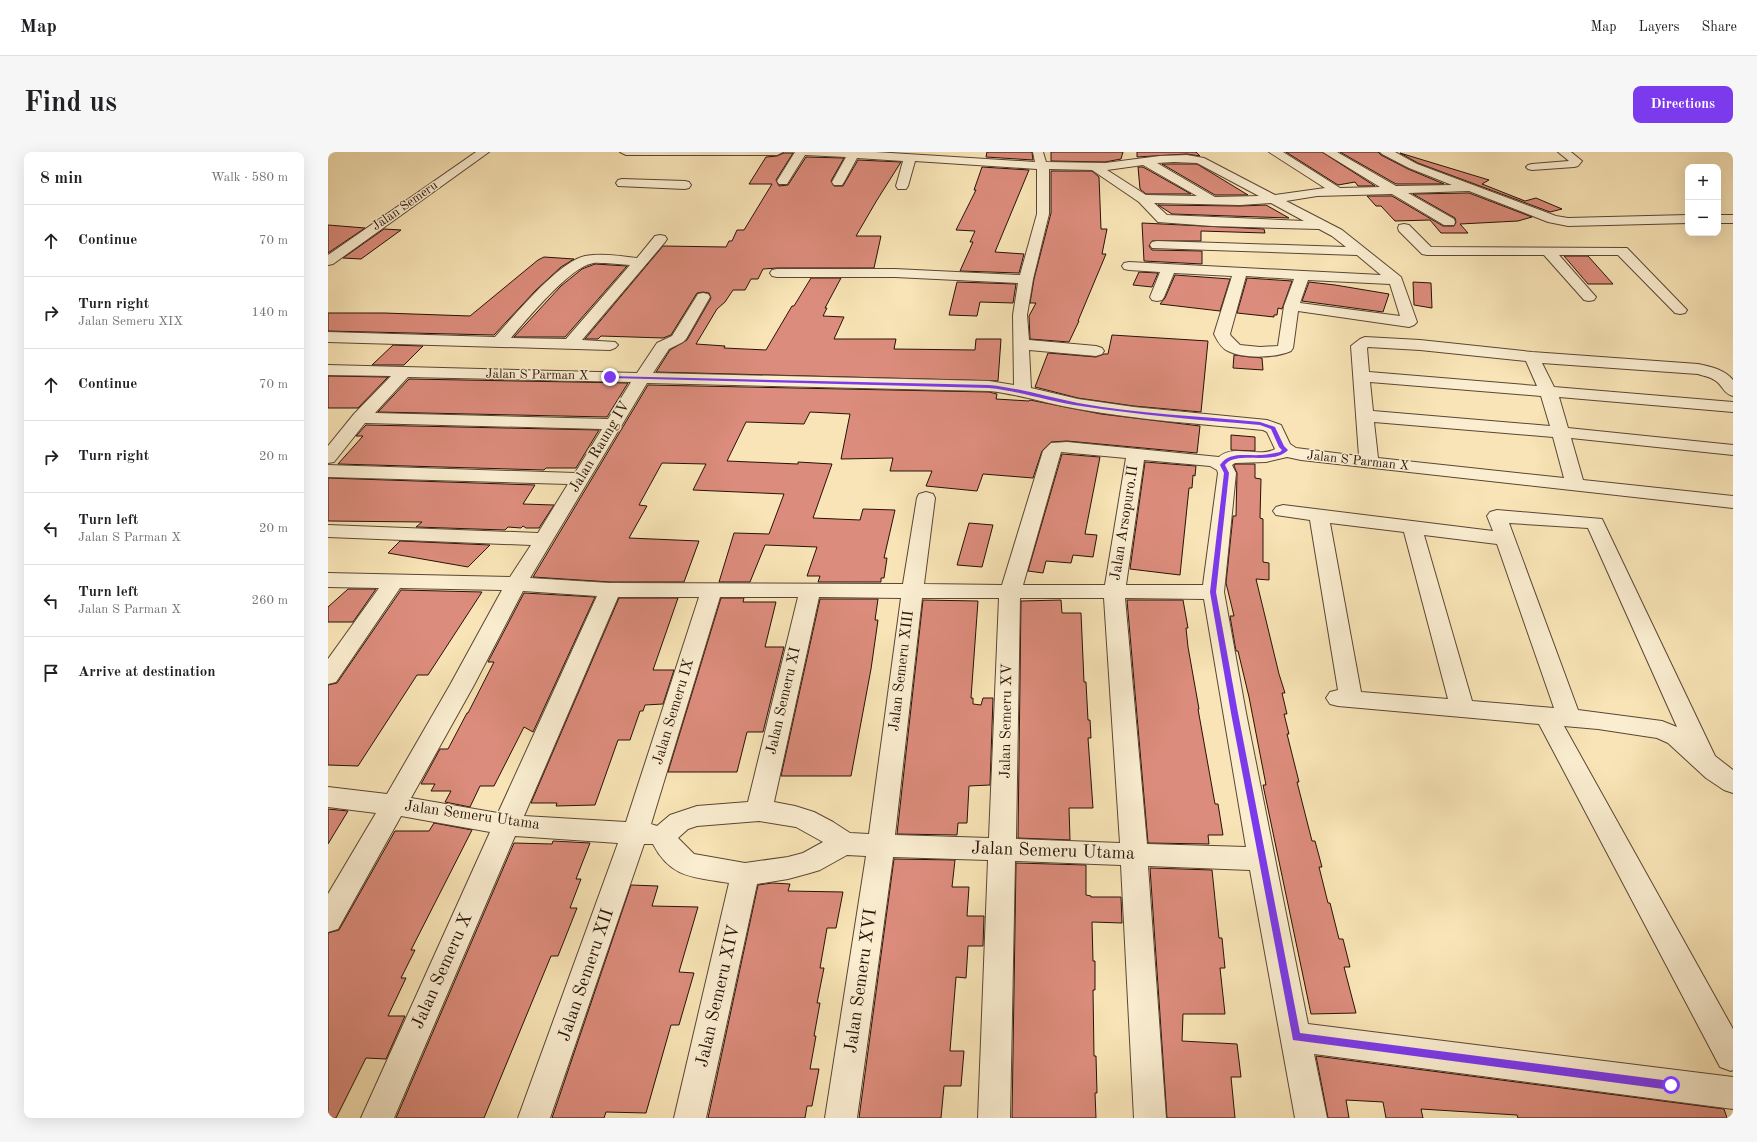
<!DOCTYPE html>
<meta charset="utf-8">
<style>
:root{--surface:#fff;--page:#f6f6f6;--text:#202124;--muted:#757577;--line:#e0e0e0;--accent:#7c3aed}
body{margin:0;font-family:"Old Standard TT",serif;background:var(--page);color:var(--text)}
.controls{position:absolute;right:12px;top:12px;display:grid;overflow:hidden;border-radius:8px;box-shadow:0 4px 16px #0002}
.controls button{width:36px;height:36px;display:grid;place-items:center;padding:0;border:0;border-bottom:1px solid var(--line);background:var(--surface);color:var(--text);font:20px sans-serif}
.stop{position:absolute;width:12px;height:12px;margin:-9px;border:3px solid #7c3aed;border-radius:50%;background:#fff}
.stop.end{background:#7c3aed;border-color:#fff;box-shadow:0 1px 4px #0008}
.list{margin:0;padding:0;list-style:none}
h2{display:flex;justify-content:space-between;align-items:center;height:52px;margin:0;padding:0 16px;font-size:17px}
h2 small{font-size:13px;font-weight:400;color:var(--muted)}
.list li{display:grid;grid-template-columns:26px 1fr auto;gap:12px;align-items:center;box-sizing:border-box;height:72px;padding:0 16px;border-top:1px solid var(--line)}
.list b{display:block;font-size:15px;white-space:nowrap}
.list p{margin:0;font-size:13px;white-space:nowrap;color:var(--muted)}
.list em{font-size:13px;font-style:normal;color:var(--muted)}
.icon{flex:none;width:22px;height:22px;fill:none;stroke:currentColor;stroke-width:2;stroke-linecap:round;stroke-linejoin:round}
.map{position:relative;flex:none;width:1405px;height:966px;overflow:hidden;border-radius:8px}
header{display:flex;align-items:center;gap:24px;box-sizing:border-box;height:56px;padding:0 20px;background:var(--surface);border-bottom:1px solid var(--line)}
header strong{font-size:19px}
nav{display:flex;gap:22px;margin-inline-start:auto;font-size:14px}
.intro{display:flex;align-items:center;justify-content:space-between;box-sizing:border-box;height:96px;padding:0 24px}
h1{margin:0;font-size:28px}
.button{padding:10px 18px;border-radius:8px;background:var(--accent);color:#fff;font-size:14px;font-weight:700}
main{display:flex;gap:24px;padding:0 24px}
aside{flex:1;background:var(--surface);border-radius:8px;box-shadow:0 4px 16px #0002}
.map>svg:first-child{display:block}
</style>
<header>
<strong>Map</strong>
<nav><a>Map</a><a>Layers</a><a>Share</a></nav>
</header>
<div class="intro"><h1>Find us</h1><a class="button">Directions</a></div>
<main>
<aside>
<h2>8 min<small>Walk · 580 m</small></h2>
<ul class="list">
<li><svg class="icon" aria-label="ahead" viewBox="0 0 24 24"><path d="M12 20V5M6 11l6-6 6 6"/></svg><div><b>Continue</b></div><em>70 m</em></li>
<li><svg class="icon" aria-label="right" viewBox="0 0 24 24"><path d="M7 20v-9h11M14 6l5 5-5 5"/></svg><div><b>Turn right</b><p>Jalan Semeru XIX</p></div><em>140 m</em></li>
<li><svg class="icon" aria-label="ahead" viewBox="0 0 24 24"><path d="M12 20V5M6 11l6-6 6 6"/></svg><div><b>Continue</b></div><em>70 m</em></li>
<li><svg class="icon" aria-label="right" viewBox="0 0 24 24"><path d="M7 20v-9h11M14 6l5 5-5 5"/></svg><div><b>Turn right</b></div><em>20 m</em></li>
<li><svg class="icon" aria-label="left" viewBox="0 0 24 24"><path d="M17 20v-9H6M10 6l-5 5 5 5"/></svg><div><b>Turn left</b><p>Jalan S Parman X</p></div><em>20 m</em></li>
<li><svg class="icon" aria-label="left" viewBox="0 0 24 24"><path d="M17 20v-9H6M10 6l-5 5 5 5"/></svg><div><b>Turn left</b><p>Jalan S Parman X</p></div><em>260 m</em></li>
<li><svg class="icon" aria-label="arrive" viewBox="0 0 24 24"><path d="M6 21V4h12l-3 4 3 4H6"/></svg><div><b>Arrive at destination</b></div></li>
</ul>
</aside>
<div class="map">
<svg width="1405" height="966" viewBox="0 0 1405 966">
<rect width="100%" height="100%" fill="#f8e4b6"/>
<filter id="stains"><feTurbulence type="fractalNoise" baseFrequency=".005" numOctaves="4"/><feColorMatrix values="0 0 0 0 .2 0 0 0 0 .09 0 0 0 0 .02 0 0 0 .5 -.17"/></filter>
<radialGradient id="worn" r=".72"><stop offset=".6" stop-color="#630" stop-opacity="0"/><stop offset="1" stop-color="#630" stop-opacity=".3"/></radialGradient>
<!-- building -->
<path fill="#dc8c7c" stroke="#271207" d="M659 0H704L705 8 658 5Z
M723 0H795L793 7 777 10 723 9Z
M809 0H868L872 4 859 2 809 5Z
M958 0H994L1047 34H1030L1027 30 1010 33Z
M1012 0H1050L1053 3 1080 17 1116 32H1068Z
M456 1H465L448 28 451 34 460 33 478 5 516 6 503 29 506 34H515L530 8 573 10 549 48 528 84H553L546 116H449L435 117 430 127H423L417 138H405L397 150 389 157 368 192 397 194 396 196 438 198 464 154H466L483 126H513L497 156H499L495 164 516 165 506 187H568L566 197 647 198 648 187H673L670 229 328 220 342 198 359 188 383 146 381 141 375 140 369 141 343 183 335 186 273 184 270 187H257L335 94 398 95 401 89H404L409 78H416L444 32H421L438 5 449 4Z
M1072 1 1161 28 1154 32 1197 49 1208 46 1234 57 1222 60 1090 11Z
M834 12H869L920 43H887Z
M654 15 701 18 667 100 696 102 691 121 632 119 645 90H642L647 79 628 78 648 38H646Z
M810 15H815L863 42H818L812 37Z
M723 19H764L771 25 773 77H779L774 102H778L750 169H751L741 190 702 187 701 164 708 151H702L706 127 723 61Z
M1141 41 1204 65 1190 69 1132 72 1140 81H1113L1102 68 1067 69 1053 54H1048L1039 44H1064L1115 74H1126L1128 70 1127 66 1085 42Z
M830 53 912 54 938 53 961 66 844 62Z
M814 71 936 77 937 81 873 79V89H824L821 94 824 98 874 99V112L816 109Z
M0 73 37 76 0 101Z
M56 77 73 78 33 107 15 106Z
M1236 104H1260L1285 132H1260Z
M216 105 246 107 233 115 208 138 166 183 0 179V161H56L142 164 210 108Z
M267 112 299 114 237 185H186L233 134 254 117Z
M811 120 830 121 824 135 805 133Z
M847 123 902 127 892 159 832 152 837 146Z
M919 126 964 129 954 157 950 156 949 163H946V165L909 161Z
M629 130 688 132 685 151 652 150 649 164 621 163Z
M981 130 1007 133 1061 142 1055 160 974 149Z
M1085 130 1103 131 1104 156 1086 153Z
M784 183 880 189 873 260 806 254 750 246 707 235 720 201 768 205 776 202H780Z
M65 193 95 194 76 213H44Z
M906 203 934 206 935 218 905 216Z
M0 224 60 225 30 256H0Z
M81 227 300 231 279 265 50 260Z
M320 233 661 240 669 242 668 247 701 249 702 248 773 262 872 274 869 301 739 289 723 290 714 299 705 326 655 322 649 339 598 334 604 319H562L565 306 513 307 522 262 482 260 476 272 418 270 399 309 470 312V310L504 312 485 366 532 368 535 357 567 358 556 406H559L556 426H553V430H490L492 424H479L489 395 437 393 422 430H391L406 381 441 382 456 342 365 338 378 312 334 311 311 353 319 354 301 386 371 389 356 430H282L205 425Z
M38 273 271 278 248 316H218L216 318 10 312 35 284H28Z
M903 283 927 285V299L903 298Z
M734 302 772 305 757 382 769 383 765 405 745 403 743 411 718 409 715 421 700 419Z
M817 310 868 314 867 324 865 323 864 336H861L852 423 802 417Z
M907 312H927V326L933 327 932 366 935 367V410L941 411V428L928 427 951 522 957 541H954L959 562H956L961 582H959L971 630H969L984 689H987L994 715H991L1000 751H1002L1011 787H1015L1022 815H1016L1028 861 983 862 935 633H938L921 545 910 499H908L902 464H906L898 431 905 364H908L909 321 906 314Z
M0 326 207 333 195 352 226 353 211 376H198L195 374 193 376 180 375 177 378 88 375 94 370 0 369Z
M641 371 665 373 654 415 629 413Z
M72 389 162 393 140 415 60 401Z
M20 437H48L25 470H0V455Z
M73 438 154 440 100 523H89L30 614 0 613V533L9 531Z
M196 441 267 445 205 580 196 575 166 634H152L142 655 117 650 123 639H103L107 632H93L112 597H120L139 561H140L166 510H160Z
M291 446H350L325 518H346L335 552 317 553 315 559H312L302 588H290L267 653 228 654 229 651H203Z
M393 446H416L415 450H448L437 495H456L435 580H419L409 620H340Z
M492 447H550L547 468H550L543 517 523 624H453Z
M595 448 650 449 643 546H645V552L653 553 655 546H665L662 633 641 634 639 671H630L629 683 569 682Z
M733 448 734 461H753L756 530H758L760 568H762L763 586H760L765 656H741L742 688 690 686 693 449Z
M799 448H855L860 476H858L860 495 871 557H870L887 652H890L895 683H880L881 692 820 691Z
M0 657 20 659 0 692Z
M106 671 144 678 83 798H87L73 826H78L60 864H77L58 907 38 906 8 966H0V781L11 778 67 679H101Z
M225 689 262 691 248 727H253L242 756H249L230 804H223L156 966H68L186 691 224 692Z
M566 707 627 708 624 735H641L639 764H656L655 794H640L638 826 628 825 622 899H636L633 934H616L613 966H531Z
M688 711 758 713V743L763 744V745H793L794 771 764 770 765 809H767V838H765L766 904H768L769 941H767L768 966H684Z
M822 716 884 718 891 786H894L897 816H892L897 862H855L854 889 909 892 913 925H903L907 966H839Z
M444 731 462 732 460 739 515 740 508 776H499L492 816H496L489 851H492L486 884H488L482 917H491L484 954H479L477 966H380L430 733Z
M303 733 330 734 324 754 370 755 351 820 366 821 351 873H343L318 961 278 960 276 966H224Z
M988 904 1396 957 1399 966H1190L1189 963 1093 957 1095 966H1058L1055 950 1018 948 1021 966H1000Z"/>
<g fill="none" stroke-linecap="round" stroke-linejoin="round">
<!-- minor casing -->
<g stroke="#5b4633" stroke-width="2">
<path id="minor" d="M148 0H161L5 112 0 113V103Z
M292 0H455L449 3H298Z
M467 0H547L707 10 705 0H715L718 10 777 11 832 4 859 3 876 6 947 43 997 36 941 0H955L1012 36 1052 35 995 0H1009L1068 34 1124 33 1081 16 1054 2 1052 0H1067L1089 12 1228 64 1240 66 1360 63V71L1240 74 1220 70 1141 39 1080 41 1126 67 1127 70 1126 73H1116L1064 42 989 44 958 49 1014 78 1073 125 1089 170 1086 173 1081 175 970 159 965 196 963 199C948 206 915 207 900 199 893 196 889 188 886 182L904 124 846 121 836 145 834 148 829 149 824 148 822 145 832 120 801 118 796 117 794 114 796 111 801 110 1053 123 1029 103 824 96 822 93 824 90 829 89 1018 95 1004 84 991 77 884 74 830 70 811 50 764 18 721 17V62L705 127 699 163 701 188 768 194 774 196 776 199 774 202 768 204 701 198 703 236 750 247 806 255 939 268 953 273 962 292 968 296 1031 304 1023 194 1032 187 1037 185 1092 188 1204 200 1370 212C1383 215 1396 217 1405 228V244C1396 242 1395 234 1388 229 1383 225 1376 224 1370 222L1214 211 1226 235 1405 250V260L1231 245 1240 276 1405 293V303L1243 286 1255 328 1405 344V356L973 308 959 305 938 310 907 311 904 313 908 321 896 440 918 561 980 872 1405 925V957L986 902 999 966H967L922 718 820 714 838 966H806L793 713 687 709 682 966H650L660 708 565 705 529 966H497L538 704 519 703 492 718 482 721 460 727 429 732 378 966H346L401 731C367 725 343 727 325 692H316L222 966H190L290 691 187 684 66 966H33L162 680 73 664 10 777 0 780V742L48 661 0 655V635L59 642 122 533 174 438 72 436 8 530 0 532V507L51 436 0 435V421L182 425 203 393 0 385V373L210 381 240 332 0 325V313L247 321 274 277 37 271 6 310 0 311V294L26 262 63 224 0 223V213L309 221 329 191 344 184 370 142 375 141 380 142 382 145 358 187 355 190 341 197 325 221 661 229 686 233 685 163 690 131 567 125H449L444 124 442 121 444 118 449 117H567L692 123 709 62V17L587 9 580 34 578 37H570L568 34 575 9 529 6 516 30 514 33H506L504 30 518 5 477 3 459 32H451L449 29ZM846 10 869 11 931 44 887 45 829 11ZM815 13 869 44 818 43 779 18ZM826 51 912 53 943 51 976 69 839 63ZM918 124 966 127 956 154 950 194 932 195 912 193 903 184 902 182ZM980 128 1062 132 1072 164 972 151ZM1040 195 1092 198 1198 209 1209 234 1041 220 1039 196ZM80 225 303 230 280 267 47 261ZM1042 230 1213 244 1222 274 1045 259ZM319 231 661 239C691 242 720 252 750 257 811 268 874 272 935 278L939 280 947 297C931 306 905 292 891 305L739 290 723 291 715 299 674 433 596 432 607 346 605 342 598 340 591 342 589 346 575 432 282 431 202 426ZM1046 270 1225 285 1236 326 1050 306ZM733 300 798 306 777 433H695ZM816 308 882 314 889 318 890 321 875 433H798ZM195 439 269 444 170 661 83 646 146 533ZM290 445H371L298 670 196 664ZM392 445H470L420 650 369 654 342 663 329 674 323 672ZM491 445 573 446 541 682 522 681 505 670 486 660 467 654 446 650ZM594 446H671L661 686 567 683ZM692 446H776L792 691 688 687ZM797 446 876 447 918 695 819 692ZM431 669 468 675 495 690 475 701 460 705 417 711 366 702 350 686 360 677 369 674Z
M1230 0H1243L1254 9 1250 14 1246 15 1204 18 1200 17 1198 15 1200 13 1204 12 1241 9Z
M294 27 357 29 361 30 363 33 361 36 357 37 290 34 288 31 290 28Z
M1390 63H1405V71H1390Z
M1076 72 1081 73 1103 95 1299 96 1359 158 1357 161 1352 162 1347 161 1290 103H1231L1268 145 1266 148 1261 149 1256 148 1216 103H1099L1094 102 1071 79 1070 76 1071 73Z
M332 83 337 84 339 87 337 90 254 188 287 190 290 193 287 196 282 198 0 190V180L167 185C186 164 230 110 257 104 274 101 292 104 309 106L327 84ZM277 111 302 113 238 187 183 186C198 168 241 117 262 112 266 110 272 111 277 111Z
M955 353 1165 379 1159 364 1162 360 1169 358 1274 367 1387 604 1405 618V641L1396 638 1378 626 1340 591 1329 586 1270 577 1236 574 1405 877V918L1403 919 1392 915 1211 572 1010 554 1002 552 998 546 1002 540 1010 538 982 368 948 363 945 359 948 355ZM1002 371 1076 380 1120 547 1033 540ZM1181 371 1260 376 1349 575 1334 569 1250 558ZM1096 383 1169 392 1226 556 1144 549Z"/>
</g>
<!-- minor -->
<use href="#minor" fill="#faedd0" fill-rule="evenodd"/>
</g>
<!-- route -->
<path fill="#7c3aed" d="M280 224 661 233C691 236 720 245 750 251 810 262 872 264 932 270L947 275 956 294 960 298C945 314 908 298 897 313L901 321 888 440 910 561 972 881 1343 929 1346 930 1347 933 1346 936 1343 938 965 888 903 561 882 440 896 321 892 313C901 299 918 304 933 303 939 303 946 301 952 300L954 298 951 295 943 277 932 273C872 268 812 263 753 254 722 250 692 239 661 236L282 226Z"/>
<g text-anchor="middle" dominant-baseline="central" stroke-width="3" stroke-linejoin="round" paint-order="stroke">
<!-- far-street labels -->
<g font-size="13" fill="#271207" stroke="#faedd0">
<text transform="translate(77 54) rotate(-35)">Jalan Semeru</text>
<text transform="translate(209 223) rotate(1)">Jalan S Parman X</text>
<text transform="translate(1030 309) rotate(6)">Jalan S Parman X</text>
</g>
<!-- street labels -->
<g font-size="15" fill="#271207" stroke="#faedd0">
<text transform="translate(272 295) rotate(-59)">Jalan Raung IV</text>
<text transform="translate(797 371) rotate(-81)">Jalan Arsopuro.II</text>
<text transform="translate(574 519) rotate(-83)">Jalan Semeru XIII</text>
<text transform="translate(456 549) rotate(-77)">Jalan Semeru XI</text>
<text transform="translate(346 560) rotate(-73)">Jalan Semeru IX</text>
<text transform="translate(679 569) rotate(-89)">Jalan Semeru XV</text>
<text transform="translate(144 664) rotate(8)">Jalan Semeru Utama</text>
</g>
<!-- near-street labels -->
<g font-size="18" fill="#271207" stroke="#faedd0">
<text transform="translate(725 699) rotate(2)">Jalan Semeru Utama</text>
<text transform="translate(114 819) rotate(-66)">Jalan Semeru X</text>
<text transform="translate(258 823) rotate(-71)">Jalan Semeru XII</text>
<text transform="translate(533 829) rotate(-82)">Jalan Semeru XVI</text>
<text transform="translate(390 844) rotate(-77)">Jalan Semeru XIV</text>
</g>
</g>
<rect width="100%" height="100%" filter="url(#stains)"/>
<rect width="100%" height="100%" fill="url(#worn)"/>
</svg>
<div class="controls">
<button>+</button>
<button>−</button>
</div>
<div class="stop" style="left:1343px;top:933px"></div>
<div class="stop end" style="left:282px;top:225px"></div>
</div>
</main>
